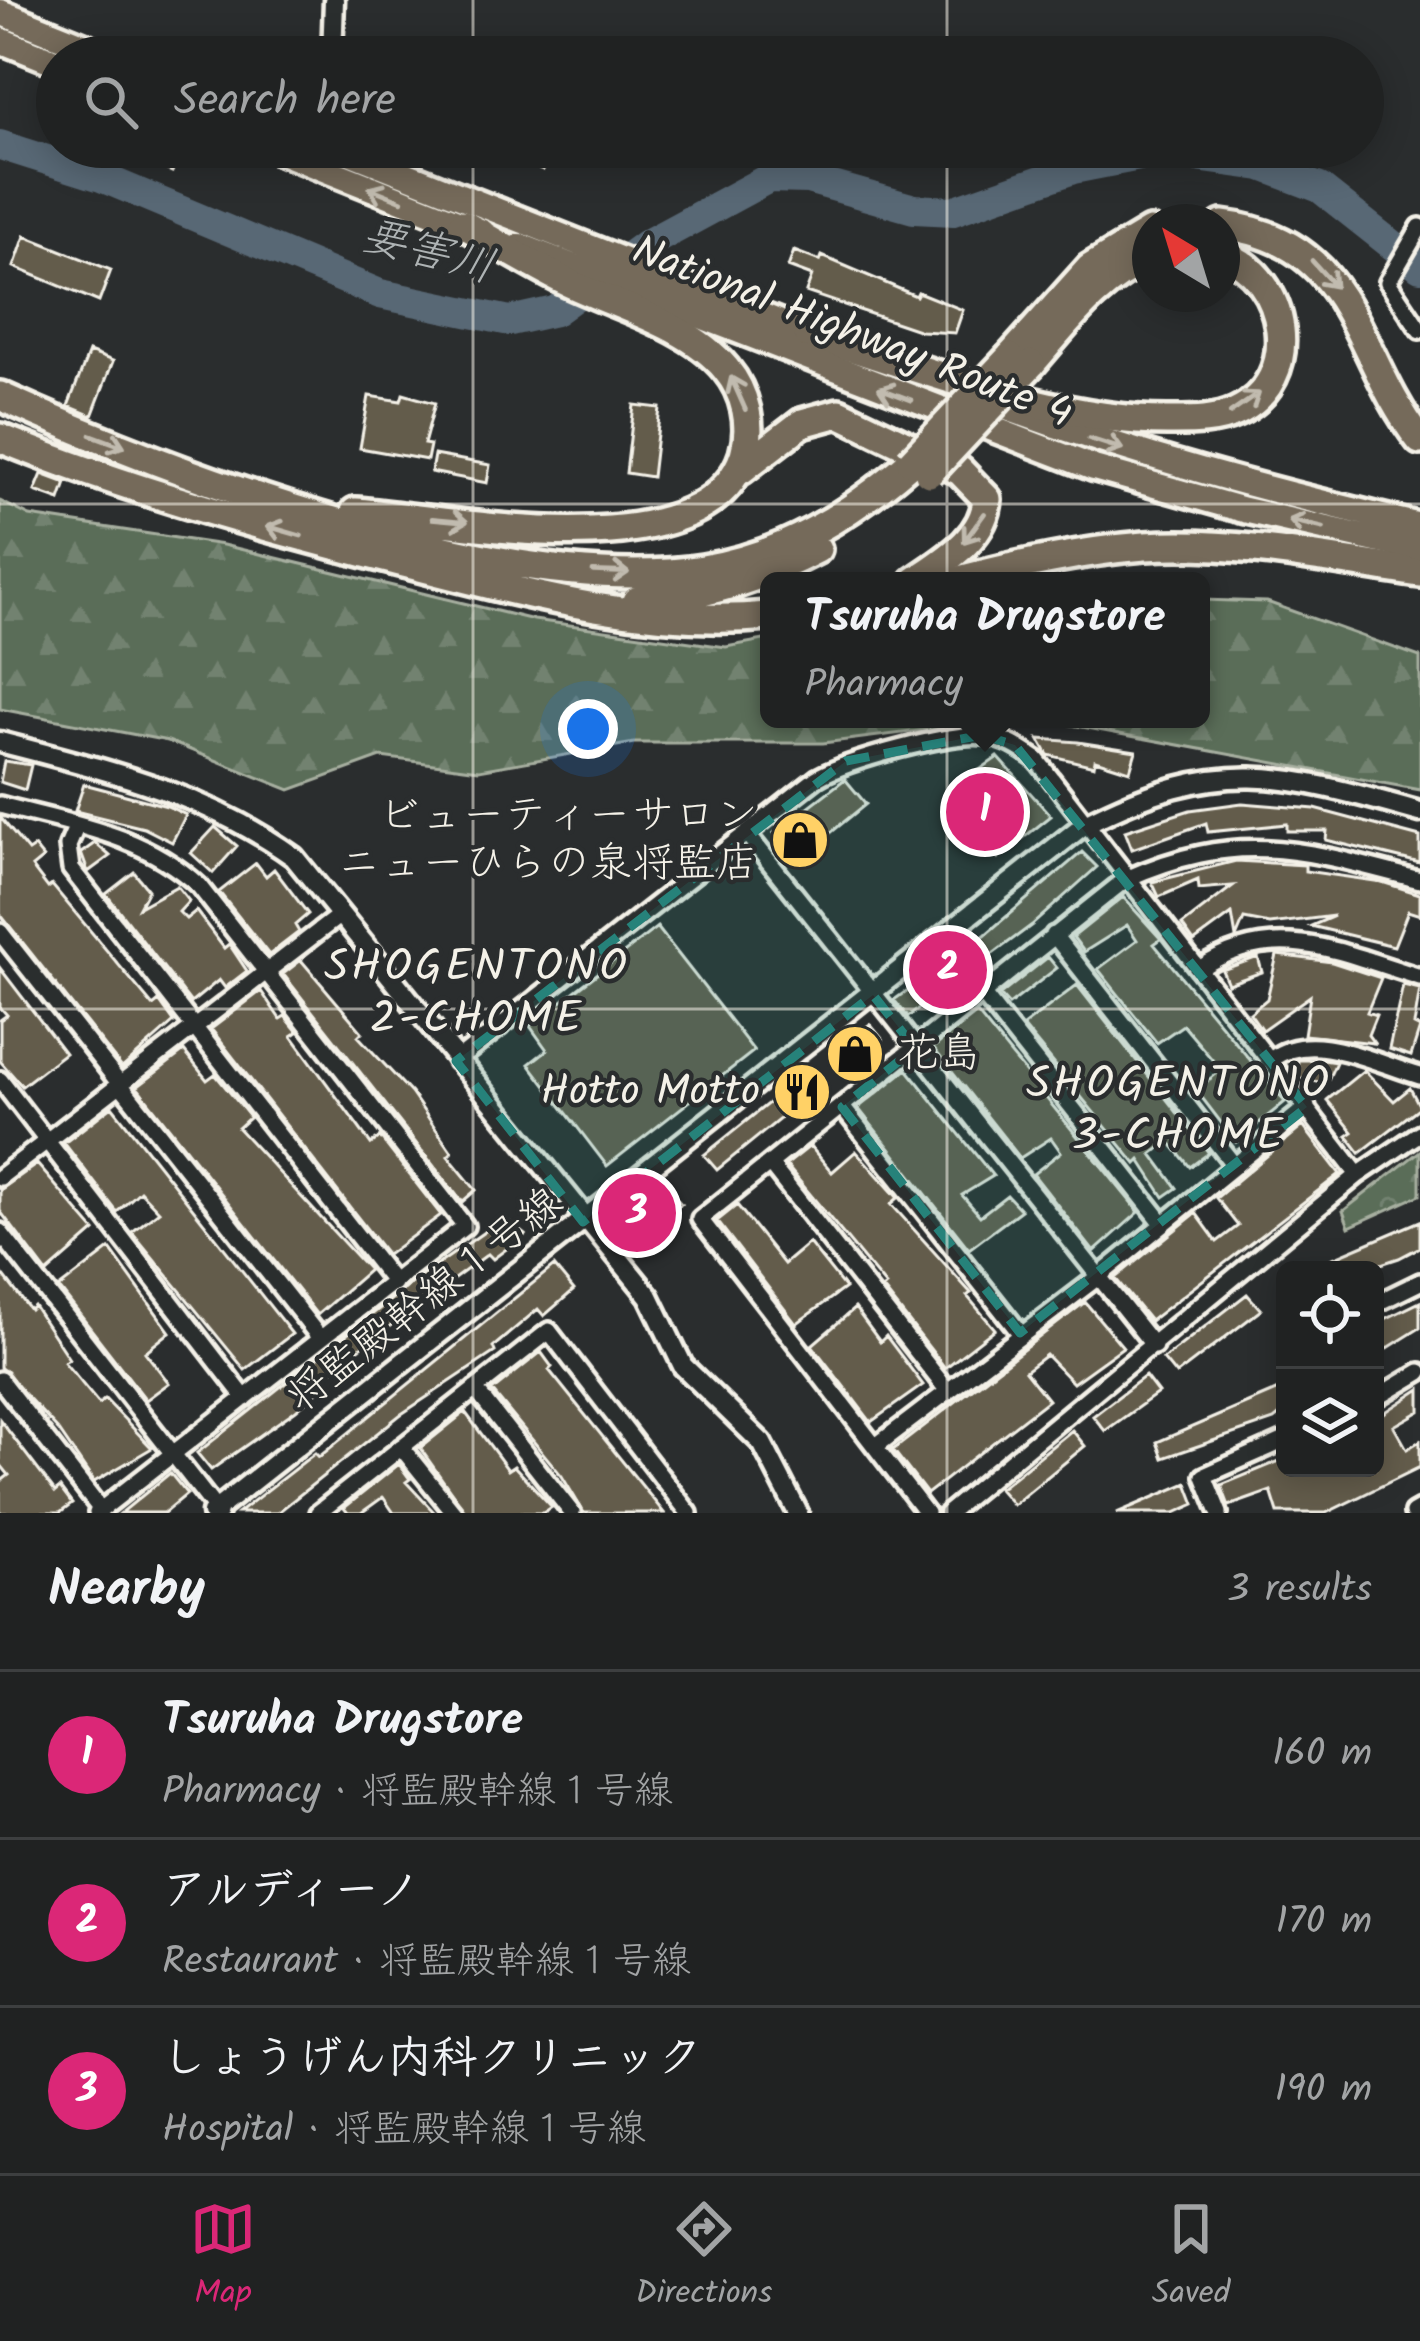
<!DOCTYPE html>
<meta charset="utf-8">
<style>
:root{--surface:#202222;--page:#2d2f2f;--text:#f1f3f6;--muted:#a2a4a5;--line:#3d3f40;--accent:#db2777}
body{margin:0;font-family:Kalam,"Klee One",sans-serif;background:var(--page);color:var(--text)}
.controls{position:absolute;right:36px;bottom:36px;display:grid;overflow:hidden;border-radius:18px;box-shadow:0 6px 30px #0003}
.controls button{width:108px;height:108px;display:grid;place-items:center;padding:0;border:0;border-bottom:3px solid var(--line);background:var(--surface);color:var(--text);font:60px sans-serif}
.compass{position:absolute;left:1132px;top:204px;width:108px;height:108px;border-radius:50%;background:var(--surface);box-shadow:0 6px 30px #0003;rotate:322deg}
.you{position:absolute;left:588px;top:729px;width:42px;height:42px;margin:-30px;border:9px solid #fff;border-radius:50%;background:#1a73e8;box-shadow:0 0 0 18px #1a73e833}
.badge{display:grid;place-items:center;width:78px;height:78px;border-radius:50%;background:var(--accent);color:#fff;font-size:39px;font-weight:700}
.pin{position:absolute;translate:-50% -50%;border:6px solid #fff;box-shadow:0 3px 12px #0006}
.popup{position:absolute;left:760px;top:572px;width:450px;height:156px;box-sizing:border-box;display:grid;place-content:center;border-radius:18px;background:var(--surface);filter:drop-shadow(0 3px 9px #0005);font-size:39px;white-space:nowrap;color:var(--muted)}
.popup b{font-size:45px;color:var(--text)}
.popup::after{content:'';position:absolute;left:50%;top:100%;margin-left:-24px;border:24px solid transparent;border-top-color:var(--surface)}
.list{margin:0;padding:0;list-style:none}
h2{display:flex;justify-content:space-between;align-items:center;height:156px;margin:0;padding:0 48px;font-size:51px}
h2 small{font-size:39px;font-weight:400;color:var(--muted)}
.list li{display:grid;grid-template-columns:78px 1fr auto;gap:36px;align-items:center;box-sizing:border-box;height:168px;padding:0 48px;border-top:3px solid var(--line)}
.list b{display:block;font-size:45px;white-space:nowrap}
.list p{margin:0;font-size:39px;white-space:nowrap;color:var(--muted)}
.list em{font-size:39px;font-style:normal;color:var(--muted)}
.icon{flex:none;width:66px;height:66px;fill:none;stroke:currentColor;stroke-width:2;stroke-linecap:round;stroke-linejoin:round}
.map{position:relative;flex:none;width:1420px;height:1513px;overflow:hidden}
.search{position:absolute;background:var(--surface);box-shadow:0 6px 30px #0003;left:36px;right:36px;top:36px;height:132px;display:flex;align-items:center;gap:30px;box-sizing:border-box;padding:0 42px;border-radius:66px;color:var(--muted);font-size:45px}
.sheet{height:660px;background:var(--surface)}
nav{display:flex;justify-content:space-around;align-items:center;box-sizing:border-box;height:168px;border-top:3px solid var(--line);background:var(--surface);font-size:33px;color:var(--muted)}
nav a{display:grid;justify-items:center;gap:6px}
nav .on{color:var(--accent)}
.map>svg:first-child{display:block}
</style>
<div class="map">
<svg width="1420" height="1513" viewBox="0 0 1420 1513">
<defs>
<pattern id="forest-firs" width="22" height="20" patternUnits="userSpaceOnUse" patternTransform="scale(3)"><rect width="22" height="20" fill="#5a6d58"/><path d="M5 1l3.5 6h-7zM16 11l3.5 6h-7z" fill="#728270"/></pattern>
<pattern id="park-crowns" width="20" height="18" patternUnits="userSpaceOnUse" patternTransform="scale(3)"><rect width="20" height="18" fill="#5a6d58"/><path d="M2 6a3 3 0 1 1 6 0M12 15a3 3 0 1 1 6 0" fill="none" stroke="#728270"/></pattern>
</defs>
<rect width="100%" height="100%" fill="#2a2d2e"/>
<filter id="ink" filterUnits="userSpaceOnUse"><feTurbulence type="fractalNoise" baseFrequency=".00833" numOctaves="2"/><feDisplacementMap in="SourceGraphic" scale="24" xChannelSelector="R" yChannelSelector="G"/><feConvolveMatrix kernelMatrix="1 2 1 2 8 2 1 2 1" color-interpolation-filters="sRGB"/></filter>
<g filter="url(#ink)">
<!-- forest -->
<path fill="url(#forest-firs)" stroke="#a7afa0" stroke-width="3" d="M0 501 30 516 223 545 534 620 726 647 769 639V719H1014L823 743H634L479 770 381 757 290 790 168 741 0 709Z
M1201 600 1267 602 1420 657V790L1039 719H1201Z"/>
<!-- park -->
<path fill="url(#park-crowns)" stroke="#a7afa0" stroke-width="3" d="M1420 1151V1195L1349 1227 1343 1211Z"/>
<g fill="none" stroke-linecap="round" stroke-linejoin="round">
<!-- river -->
<path stroke="#586774" stroke-width="30" d="M0 145 101 177 380 294 510 321 555 311 645 245 769 178 808 179 914 209 953 211 1073 169 1160 152 1262 166 1320 188 1420 267"/>
</g>
<!-- building -->
<path fill="#635c4c" stroke="#f4f1e8" stroke-width="3" d="M114 147H153L178 158 172 172Z
M488 147H527L548 156 543 170Z
M25 236 111 270 99 302 14 267Z
M794 251 820 261 822 256 916 296 918 292 963 310 955 333 921 331 806 292 812 276 788 267Z
M89 352 113 361 92 416 68 406Z
M403 394 435 403 424 444 430 445 427 460 360 448 369 396 401 401Z
M634 405 660 408 652 477 626 473Z
M434 455 490 465 487 483 431 472Z
M42 474 66 483 60 500 35 491Z
M1039 739 1078 742 1136 751 1130 771 1095 760 1094 766 1048 755Z
M998 757 1051 816 998 858 944 795Z
M4 761 31 765 25 790 0 782Z
M845 779 866 804 796 861 774 833Z
M84 784 167 806 186 815 172 842 144 828 75 811Z
M1242 803 1315 809 1420 837V863L1326 840 1327 831H1287V824L1208 832 1206 823 1132 849 1125 831 1190 810Z
M0 817 28 851 34 847 43 858 32 867 48 888 52 885 153 1006 159 1001 174 1022 122 1068 0 914Z
M215 827 237 846 213 873 191 853Z
M95 843 110 856 88 872 81 853Z
M1082 852 1097 867 1032 925 908 1017 894 1000 985 935Z
M1236 861 1305 865V871L1382 882 1420 894V915L1408 911 1394 946 1311 926 1334 916 1270 924 1244 919 1236 938 1232 914 1194 942 1182 925 1233 886 1199 889 1198 880 1159 897 1152 882Z
M256 863 266 876 274 869 308 914 295 925 299 932 269 955 219 892Z
M134 872 148 890 139 907 177 886 189 901 179 912 186 919 196 911 224 948 229 944 247 971 225 988 219 980 191 1003 106 894Z
M1123 897 1161 939 1154 944 1285 1102 1236 1142 1196 1090 1221 1070 1183 1025 1157 1043 1098 969 1137 940 1127 925 1084 952 1073 937Z
M657 927 754 1051 607 1166 529 1064 547 1050 530 1026Z
M1277 955 1332 962 1381 978 1367 1012 1376 1015 1368 1035 1374 1043 1304 1035 1310 996 1262 1030 1250 1013 1267 999Z
M1048 957 1057 968 1009 1005 1000 995Z
M1258 957 1262 972 1228 984 1222 970Z
M301 960 362 1032 358 1036 411 1093 452 1152 448 1156 476 1190 462 1202 283 974Z
M0 968 65 1053 22 1086 0 1061V1020L7 1015 0 1007Z
M1077 985 1209 1153 1190 1167 1169 1141 1152 1154 1177 1188 1164 1197 1140 1160 1136 1164 1023 1026Z
M1403 985 1420 989 1414 1025 1420 1028 1411 1056 1389 1049Z
M261 991 280 1019 285 1016 298 1032 292 1036 371 1144 380 1137 441 1215 387 1255 211 1029Z
M977 1013 1139 1212 1094 1252 1033 1174 1061 1152 1051 1138 1020 1158 933 1048Z
M870 1024 883 1040 856 1061 842 1045Z
M184 1051 207 1080 215 1074 250 1117 238 1128 369 1270 317 1315 137 1087Z
M1298 1060H1323L1336 1062 1326 1084 1297 1077Z
M907 1069 993 1176 962 1195 980 1216 1007 1195 1021 1210 969 1249 858 1108Z
M1364 1070 1394 1101 1410 1088 1420 1107 1360 1153 1347 1136 1353 1132 1327 1100Z
M791 1085 809 1107 792 1119 787 1113 717 1170 704 1155Z
M112 1106 292 1334 245 1370 132 1232 159 1211 140 1191 117 1212 64 1143Z
M1303 1126 1340 1174 1150 1321 1115 1278 1196 1213 1217 1242 1238 1226 1216 1198Z
M810 1146 832 1172 856 1151 898 1198 891 1204 971 1293 967 1296 995 1329 945 1368 883 1289 886 1286 786 1165Z
M37 1164 95 1231 47 1273 0 1211V1190Z
M663 1182 681 1204 643 1234 625 1212Z
M737 1205 784 1264 809 1243 845 1288 796 1324 717 1221Z
M504 1218 525 1235 493 1259 488 1254 352 1354 319 1380 324 1386 296 1410 211 1470 197 1453 413 1282Z
M1420 1221V1247L1399 1258 1363 1270H1305Z
M110 1249 170 1332 145 1352 169 1383 146 1400 59 1288Z
M554 1266 574 1290 544 1316 538 1309 493 1347 495 1352 400 1415 277 1513H238L315 1453 319 1457Z
M0 1271 30 1310 34 1306 69 1359 64 1362 99 1404 105 1399 152 1448 94 1482 59 1431 0 1367Z
M1247 1294 1261 1310 1176 1375 1163 1359Z
M1085 1302 1123 1347 1073 1383 1046 1355 1025 1371 1048 1400 927 1494 893 1450Z
M1420 1302V1328L1375 1356V1324Z
M855 1308 880 1342 886 1336 923 1385 871 1422 812 1345Z
M541 1352 552 1367 549 1370 664 1513H584L562 1476 492 1391Z
M1145 1376 1158 1393 1105 1431 1093 1416Z
M1285 1387V1411L1274 1420 1163 1458 1157 1442Z
M1420 1389V1411L1394 1426 1407 1449 1420 1441V1467L1326 1513H1278L1271 1491 1229 1506 1221 1485 1282 1460 1285 1468H1375V1419Z
M465 1412 508 1470 514 1466 552 1507 543 1513H466L420 1448Z
M0 1420 55 1492 60 1488 72 1504 60 1513H0V1482L9 1475 0 1464Z
M1072 1430 1085 1446 1013 1505 999 1489Z
M399 1464 410 1479 406 1482 435 1513H394L383 1497 361 1513H348L344 1508Z
M170 1473 187 1494 164 1513H121Z
M1187 1483 1195 1504 1175 1513H1117Z"/>
<g fill="none" stroke-linecap="round" stroke-linejoin="round">
<!-- minor casing -->
<g stroke="#f4f1e8" stroke-width="24">
<path id="minor" d="M1420 227 1388 282 1420 330
M0 805C72 824 143 834 199 886L465 1226 97 1513
M77 825 68 846 71 869 394 1283
M747 834 1154 1346
M0 932 320 1338
M1054 935 1234 1165
M1199 969C1276 918 1339 953 1420 977
M981 992 1162 1222
M1272 1059C1311 1028 1377 1064 1420 1076
M456 1061 817 778C848 760 950 732 985 736 1005 738 1021 749 1037 760L1358 1175
M0 1080 245 1398
M842 1107 1020 1333
M770 1164 947 1390
M0 1177 340 915
M0 1232 219 1513
M1375 1304 1420 1282
M0 1380 101 1510
M475 1389 572 1513
M1375 1399 1420 1372
M876 1446 1098 1277 1307 1107
M401 1447 454 1513
M318 1513 549 1331 689 1513
M926 1513 700 1219 1126 879C1240 828 1305 850 1420 880
M948 1513 1358 1175 1420 1133
M1219 1513 1204 1476 1285 1440
M1413 1513 1420 1509"/>
</g>
<!-- tertiary casing -->
<g stroke="#f4f1e8" stroke-width="27">
<path id="tertiary" d="M332 57 334 0
M0 742C106 770 204 792 294 857L649 1296 683 1366 762 1443 798 1513
M212 1513 1085 824C1219 755 1282 773 1420 812"/>
</g>
<!-- trunk casing -->
<g stroke="#f4f1e8" stroke-width="33">
<path id="trunk" d="M0 12 112 57
M0 40 57 63
M269 147 482 232
M337 147 826 341
M520 246 1094 468 1244 510 1420 550
M988 401C1130 454 1273 492 1420 526"/>
</g>
<!-- motorway casing -->
<g stroke="#f4f1e8" stroke-width="36">
<path id="motorway" d="M1222 225C1357 241 1352 353 1420 440
M808 334C921 367 1056 423 1173 421 1193 421 1217 421 1236 412 1305 381 1289 276 1222 254
M1010 357 1090 268 1150 232
M1031 364C1067 323 1098 279 1150 258
M0 396C179 477 508 600 703 569 784 556 850 515 911 462
M0 438C127 490 260 526 392 560 515 591 641 628 769 616
M741 470 802 423 839 413 960 471 987 499C985 538 944 561 915 581
M355 512C451 519 705 576 744 455 753 426 746 393 726 369 687 322 611 305 559 278 526 261 495 242 463 224
M955 581C1018 565 1080 551 1145 546 1235 540 1332 560 1420 573
M636 601C701 598 760 579 817 549"/>
</g>
<!-- minor -->
<use href="#minor" stroke="#2a2d2e" stroke-width="15"/>
<!-- tertiary -->
<use href="#tertiary" stroke="#2a2d2e" stroke-width="18"/>
<!-- trunk -->
<use href="#trunk" stroke="#746a5a" stroke-width="24"/>
<!-- motorway -->
<use href="#motorway" stroke="#746a5a" stroke-width="27"/>
<!-- motorway-bridge casing -->
<g stroke="#f4f1e8" stroke-width="36" stroke-linecap="butt">
<path id="motorway-bridge" d="M911 462 1010 357
M929 473 1031 364"/>
</g>
<!-- motorway-bridge -->
<use href="#motorway-bridge" stroke="#746a5a" stroke-width="27"/>
</g>
<!-- one-way arrows -->
<defs><path id="oneway-shaft" d="M-6 0H5M1.5-3L5.5 0L1.5 3" fill="none" stroke-width="1.6" stroke-linecap="round" stroke-linejoin="round" transform="scale(3)"/></defs>
<g stroke="#c1bbaf">
<use href="#oneway-shaft" transform="translate(385 194) rotate(-158)"/>
<use href="#oneway-shaft" transform="translate(1324 274) rotate(48)"/>
<use href="#oneway-shaft" transform="translate(738 393) rotate(-114)"/>
<use href="#oneway-shaft" transform="translate(895 394) rotate(-160)"/>
<use href="#oneway-shaft" transform="translate(1245 403) rotate(-35)"/>
<use href="#oneway-shaft" transform="translate(108 441) rotate(20)"/>
<use href="#oneway-shaft" transform="translate(1106 444) rotate(18)"/>
<use href="#oneway-shaft" transform="translate(450 520) rotate(5)"/>
<use href="#oneway-shaft" transform="translate(1306 524) rotate(-167)"/>
<use href="#oneway-shaft" transform="translate(974 528) rotate(126)"/>
<use href="#oneway-shaft" transform="translate(284 531) rotate(-164)"/>
<use href="#oneway-shaft" transform="translate(611 572) rotate(2)"/>
</g>
</g>
<!-- marked area -->
<path fill="#26827a" fill-opacity="0.2" stroke="#26827a" stroke-width="9" stroke-dasharray="24 15" stroke-linejoin="round" d="M982 735 1015 745 1307 1107 1020 1333 842 1107 915 1048 873 995 583 1222 456 1061 846 761Z"/>
<!-- grid -->
<path fill="none" stroke="#f4f1e8" stroke-width="3" stroke-opacity="0.55" d="M473 0V57M947 0V57M473 147V1513M947 147V1513M0 504H1420M0 1009H1420"/>
<!-- icons -->
<defs>
<g id="shop-disc" transform="scale(3)"><circle r="9.5" fill="#ffd166" stroke="#2a2d2e"/><path d="M-5-2.5h2.3a2.7 3.5 0 0 1 5.4 0H5L5.5 6h-11ZM-1.5-2.5h3a1.5 2.3 0 0 0-3 0Z" fill="#111"/></g>
<g id="restaurant-disc" transform="scale(3)"><circle r="9.5" fill="#ffd166" stroke="#2a2d2e"/><path d="M-5-6h1v4h1v-4h1v4h1v-4h1v5L-1.5 .5V6h-2V.5L-5-1ZM5-6V6H3V1.5H1.5Q1.5-4 5-6Z" fill="#111"/></g>
</defs>
<g fill-rule="evenodd">
<use href="#shop-disc" x="800" y="840"/>
<use href="#shop-disc" x="855" y="1054"/>
<use href="#restaurant-disc" x="802" y="1092"/>
</g>
<g text-anchor="middle" dominant-baseline="central" stroke-width="9" stroke-linejoin="round" paint-order="stroke">
<!-- street labels -->
<g font-size="42" fill="#f4f1e8" stroke="#2a2d2e">
<text transform="translate(852 333) rotate(21)">National Highway Route 4</text>
<text transform="translate(425 1301) rotate(-38)">将監殿幹線１号線</text>
</g>
<!-- poi labels -->
<g font-size="42" fill="#f4f1e8" stroke="#2a2d2e" text-anchor="end">
<text x="758" y="816">ビューティーサロン<tspan x="758" dy="48">ニューひらの泉将監店</tspan></text>
<text x="897" y="1054" text-anchor="start">花島</text>
<text x="760" y="1092">Hotto Motto</text>
</g>
<!-- water labels -->
<g font-size="45" font-style="italic" fill="#aeb3b4" stroke="#2a2d2e">
<text transform="translate(428 253) rotate(15)">要害川</text>
</g>
<!-- neighbourhood labels -->
<g font-size="45" letter-spacing="3" fill="#f4f1e8" stroke="#2a2d2e">
<text x="477" y="968">SHOGENTONO<tspan x="477" dy="52">2-CHOME</tspan></text>
<text x="1179" y="1085">SHOGENTONO<tspan x="1179" dy="52">3-CHOME</tspan></text>
</g>
</g>
</svg>
<div class="controls">
<button><svg class="icon" aria-label="locate" viewBox="0 0 24 24"><circle cx="12" cy="12" r="6"/><path d="M12 2v4M12 18v4M2 12h4M18 12h4"/></svg></button>
<button><svg class="icon" aria-label="layers" viewBox="0 0 24 24"><path d="M12 4l9 5-9 5-9-5zM3 14l9 5 9-5"/></svg></button>
</div>
<svg class="compass" viewBox="-18 -18 36 36"><path d="M0-13l5 13h-10z" fill="#e53935"/><path d="M0 13l5-13h-10z" fill="#a2a4a5"/></svg>
<div class="you"></div>
<div class="pin badge" style="left:985px;top:812px">1</div>
<div class="popup"><b>Tsuruha Drugstore</b>Pharmacy</div>
<div class="pin badge" style="left:948px;top:970px">2</div>
<div class="pin badge" style="left:637px;top:1213px">3</div>
<div class="search"><svg class="icon" aria-label="search" viewBox="0 0 24 24"><circle cx="10" cy="10" r="6"/><path d="M15 15l6 6"/></svg>Search here</div>
</div>
<section class="sheet">
<h2>Nearby<small>3 results</small></h2>
<ul class="list">
<li><span class="badge">1</span><div><b>Tsuruha Drugstore</b><p>Pharmacy · 将監殿幹線１号線</p></div><em>160 m</em></li>
<li><span class="badge">2</span><div><b>アルディーノ</b><p>Restaurant · 将監殿幹線１号線</p></div><em>170 m</em></li>
<li><span class="badge">3</span><div><b>しょうげん内科クリニック</b><p>Hospital · 将監殿幹線１号線</p></div><em>190 m</em></li>
</ul>
</section>
<nav>
<a class="on"><svg class="icon" aria-label="map" viewBox="0 0 24 24"><path d="M3 6l6-2 6 2 6-2v14l-6 2-6-2-6 2zM9 4v14M15 6v14"/></svg>Map</a>
<a><svg class="icon" aria-label="directions" viewBox="0 0 24 24"><path d="M12 3l9 9-9 9-9-9zM9 14v-3h6M13 9l2 2-2 2"/></svg>Directions</a>
<a><svg class="icon" aria-label="saved" viewBox="0 0 24 24"><path d="M7 4h10v16l-5-4-5 4z"/></svg>Saved</a>
</nav>
